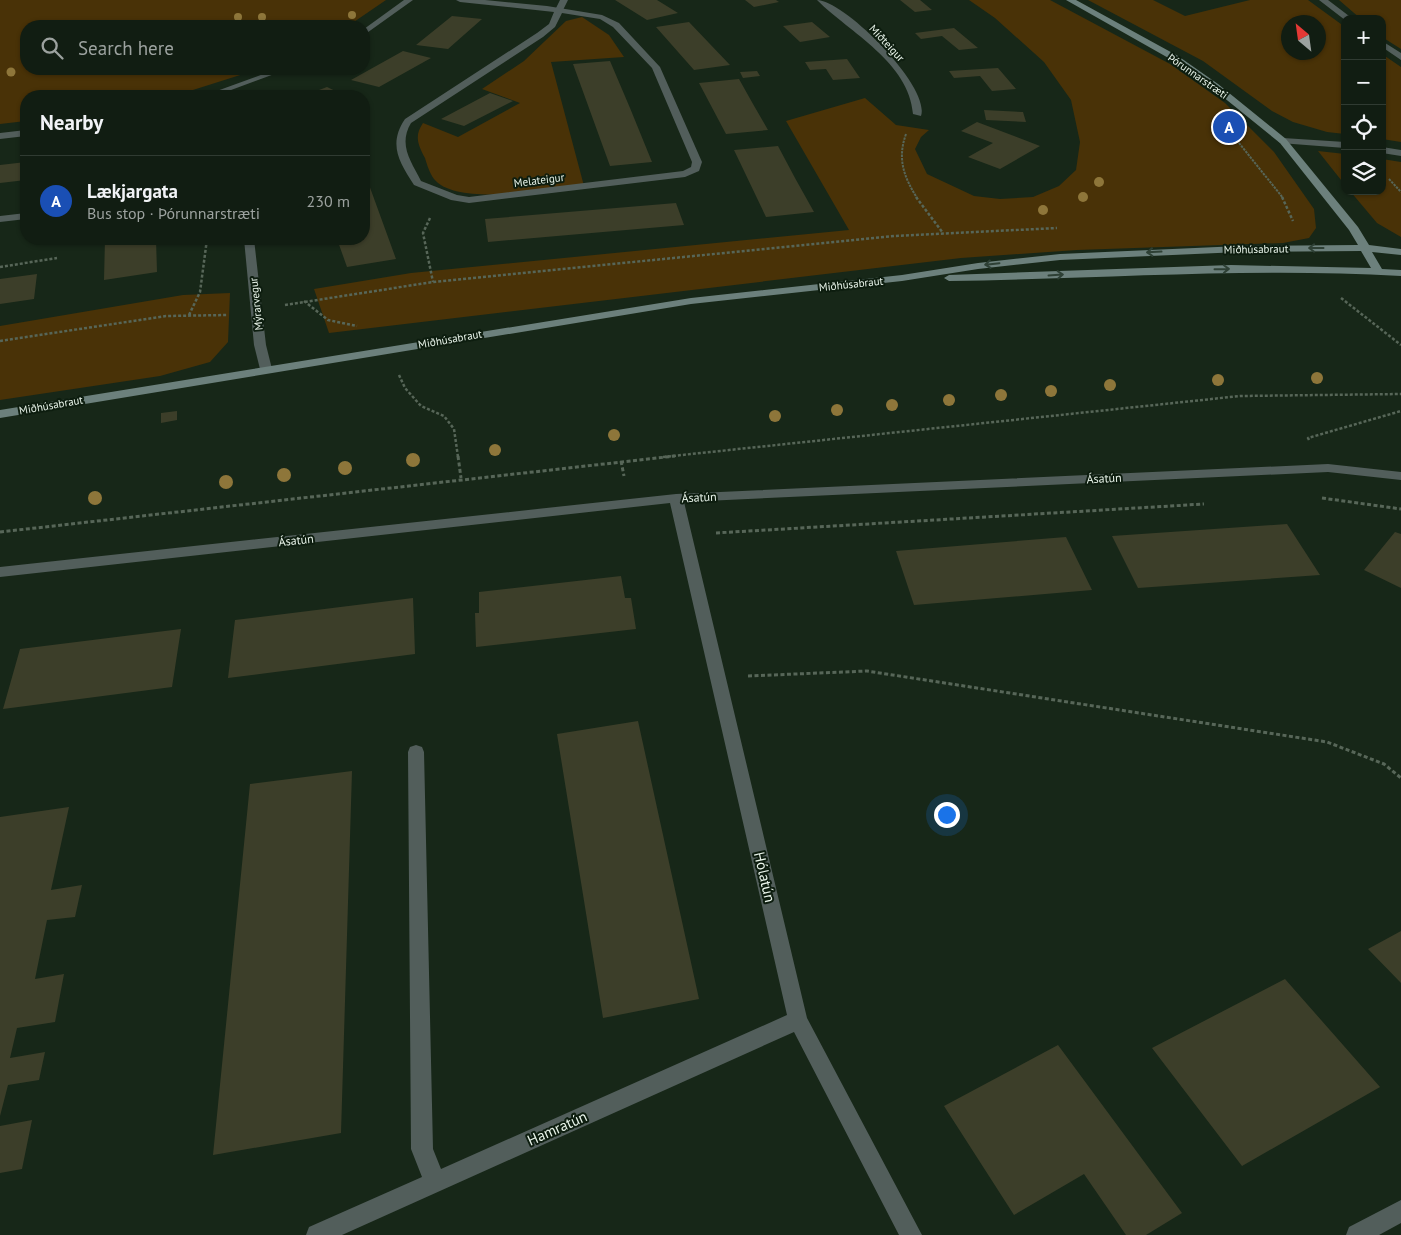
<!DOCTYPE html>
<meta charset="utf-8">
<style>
:root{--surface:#111d12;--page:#1a261b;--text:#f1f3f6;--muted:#9ca29f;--line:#303b32;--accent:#2563eb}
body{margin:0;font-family:"PT Sans",sans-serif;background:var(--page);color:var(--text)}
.controls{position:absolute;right:15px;top:15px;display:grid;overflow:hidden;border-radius:10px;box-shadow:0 1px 4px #0004}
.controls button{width:45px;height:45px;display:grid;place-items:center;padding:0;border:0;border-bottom:1px solid var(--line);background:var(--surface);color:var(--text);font:25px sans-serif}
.compass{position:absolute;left:1281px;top:15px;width:45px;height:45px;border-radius:50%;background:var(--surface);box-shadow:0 1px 4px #0004;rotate:331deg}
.you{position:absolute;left:946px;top:814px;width:18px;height:18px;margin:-12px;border:4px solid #fff;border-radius:50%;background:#1a73e8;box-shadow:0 0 0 8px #1a73e833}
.badge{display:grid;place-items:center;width:32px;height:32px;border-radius:50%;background:var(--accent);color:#fff;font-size:16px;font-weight:700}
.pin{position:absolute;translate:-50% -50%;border:2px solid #fff;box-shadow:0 1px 5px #0006}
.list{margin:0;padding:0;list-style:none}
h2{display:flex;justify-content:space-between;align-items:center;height:65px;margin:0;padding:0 20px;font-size:21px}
h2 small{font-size:16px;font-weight:400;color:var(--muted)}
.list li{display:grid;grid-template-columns:32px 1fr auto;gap:15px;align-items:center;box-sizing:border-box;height:90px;padding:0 20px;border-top:1px solid var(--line)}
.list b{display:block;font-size:19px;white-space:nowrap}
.list p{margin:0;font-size:16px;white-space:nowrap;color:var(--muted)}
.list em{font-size:16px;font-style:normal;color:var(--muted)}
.icon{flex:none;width:28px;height:28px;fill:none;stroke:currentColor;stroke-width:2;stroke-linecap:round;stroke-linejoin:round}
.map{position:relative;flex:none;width:1401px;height:1235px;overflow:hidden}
.search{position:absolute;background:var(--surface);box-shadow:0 1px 4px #0004;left:20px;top:20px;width:350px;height:55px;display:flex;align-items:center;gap:12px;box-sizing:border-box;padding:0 18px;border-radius:20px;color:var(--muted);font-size:19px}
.panel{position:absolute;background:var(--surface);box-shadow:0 1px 4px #0004;left:20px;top:90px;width:350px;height:155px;border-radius:20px}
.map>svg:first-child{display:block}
</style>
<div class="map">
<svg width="1401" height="1235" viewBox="0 0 1401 1235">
<rect width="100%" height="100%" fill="#172718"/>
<!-- green -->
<path fill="#493207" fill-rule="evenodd" d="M0 0H386L348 26H26V69H259L174 96H26V121L0 124Z
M969 0H1050L1170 64 1225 103 1274 152 1314 209 1316 228 1309 238 1283 243 1077 250 961 258 329 333 314 289 411 273 849 230 786 121 865 98 896 125 929 130 921 137 915 149 927 174 974 196 1000 199 1033 197 1059 186 1076 170 1080 142 1071 100 1044 62 995 18Z
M1088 0H1153L1185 16 1250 0H1308L1345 27V134L1327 132 1293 122 1272 111 1203 61ZM1288 22H1318V52H1288Z
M1339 0H1401V49L1382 37V19H1361Z
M582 17 609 35 624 57 551 62 584 186C551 189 456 207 434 179 430 174 427 165 425 158 418 145 414 136 423 123L458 137 520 103 482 89 524 61 566 21Z
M1382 54 1401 67V142L1382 139Z
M1318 151 1345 154V185Z
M1382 159 1401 162V237L1377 223 1350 191H1382Z
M230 293 228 342 210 362 160 376 0 400V326L183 295Z"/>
<!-- building -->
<path fill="#3c3e29" d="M615 0H657L678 13 647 20Z
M745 0H776L779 2 754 7Z
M900 0H920L932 10 915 12Z
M452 16 482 19 448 49 416 45Z
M689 22 709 43 730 65 694 70 656 27Z
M812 22 830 37 800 42 783 26Z
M954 28 978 48 959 50 942 36 921 39 915 33Z
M403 51 431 58 379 87 351 80Z
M847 59 860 78 833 80 826 69 810 70 805 62Z
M610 61 630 108 652 162 610 166 573 64Z
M998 68 1016 89 992 91 980 76 954 78 949 71Z
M757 71 760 76 743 78 740 72Z
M739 79 753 104 768 130 726 134 699 83Z
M327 87 346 96H303Z
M490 93 513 101 464 126 441 119Z
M984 110 1023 112 1026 122 986 120Z
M977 122 1040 146 1000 169 968 157 993 143 961 131Z
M778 146 795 178 814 212 766 217 734 150Z
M26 162V180L0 183V165Z
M364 171 396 259 347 267 337 239H364Z
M676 203 684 225 488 242 485 219Z
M105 239H156L157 272 104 280Z
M37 274 34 299 0 304V279Z
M177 411V420L161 423V413Z
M1287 524 1320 575 1138 588 1112 536Z
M1395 532 1401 534V588L1364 570Z
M1066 537 1092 590 914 605 896 551Z
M621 576 625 598H631L636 629 476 647 475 613H479V592Z
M413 598 415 654 228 678 235 620Z
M181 629 172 687 3 709 20 649Z
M638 721 699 999 603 1018 557 734Z
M352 771 341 1133 213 1155 250 784Z
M69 807 51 890 82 885 75 917 47 920 35 979 64 974 55 1022 17 1028 10 1058 45 1052 39 1080 8 1085 0 1116V817Z
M1401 931V983L1368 949Z
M1285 979 1380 1087 1242 1166 1152 1048Z
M1058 1045 1182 1213 1146 1235H1126L1084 1174 1014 1215 944 1106Z
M32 1120 22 1169 0 1173V1126Z"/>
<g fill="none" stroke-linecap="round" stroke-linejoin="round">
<!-- path-far2 -->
<path stroke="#576658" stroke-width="2" stroke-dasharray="2.5 1" stroke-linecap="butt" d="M906 134C897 159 904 177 917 198
M1239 143 1283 198
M1389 179 1401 192"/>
<!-- path-far1 -->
<path stroke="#576658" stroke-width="2.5" stroke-dasharray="3 2" stroke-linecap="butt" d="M916 197 943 233
M1282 197 1293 221
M430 218 423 233 433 282
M0 267 57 258
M1341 298 1401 345
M304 301 328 320 357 326
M285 305 433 282 894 236 1057 228
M189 315 200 292 207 239
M0 341 166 316 227 315
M399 375 405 388 421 406 444 416 454 429 458 457
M1309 440 1308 438 1401 411
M663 457 1240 396 1401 394"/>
<!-- path -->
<path stroke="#576658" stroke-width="3" stroke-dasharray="4 2.5" stroke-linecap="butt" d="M458 456 461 478
M621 461 624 476
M1322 498 1401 509
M0 532 675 456
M716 533 1204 504
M748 676 867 671 1327 742 1384 764 1401 778"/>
<!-- lane -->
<path fill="#525e5b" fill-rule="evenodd" d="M560 0H568L562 12H559L555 10Z
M26 213V219L0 222V216Z"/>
<!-- street -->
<path fill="#525e5b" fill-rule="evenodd" d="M404 0H413L364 35V29Z
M456 0H485L547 6 602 15 619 23 660 67 702 162 699 171 685 177 469 203 451 200 414 185C399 162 388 144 405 119L537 33 549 24 554 12 460 2ZM562 13 600 19 613 27 652 68 692 162 691 167 683 171 469 197 457 195 421 181C411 161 398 145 411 123L543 37 555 27Z
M817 0C844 0 931 87 921 116L913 114C909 62 850 33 817 0Z
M1319 0H1328L1353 19 1345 20Z
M1382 41 1401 53V60L1382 47Z
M277 69H288L215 96H203Z
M26 130V136L0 139V133Z
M1283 138 1345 142V148L1280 143 1278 141Z
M1382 147 1401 150V156L1382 153Z
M244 239H254L266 345 272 369 266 373 260 369 254 345Z
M1328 464 1401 472V480L1328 472 684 502 807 1018 922 1235H899L794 1032 342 1235H306L309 1227 422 1177 411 1149 408 752 410 747 416 745 422 747 424 752 433 1149 441 1169 787 1015 670 503 0 577V567L676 494Z
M1401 1200V1223L1379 1235H1346L1349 1227Z"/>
<!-- secondary -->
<path fill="#6c807c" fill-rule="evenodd" d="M1066 0H1076L1178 56 1218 84 1286 139 1358 227 1369 245 1401 249V255L1372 252 1382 269 1401 270V276C1250 267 1100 279 949 281L944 278 949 275 1231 265 1371 268 1361 251 1240 252 1060 260 978 269 902 281 691 304 0 418V410L691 298 902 275 978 263 1060 254 1240 246 1358 245 1349 230 1280 143 1212 88 1172 60Z"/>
</g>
<!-- trees -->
<g fill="#8e763a">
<circle cx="352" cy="15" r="4"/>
<circle cx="238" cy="17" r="4"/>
<circle cx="262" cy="17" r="4"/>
<circle cx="11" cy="72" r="4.5"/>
<circle cx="1099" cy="182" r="5"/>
<circle cx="1083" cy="197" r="5"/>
<circle cx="1043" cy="210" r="5"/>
<circle cx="1317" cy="378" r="6"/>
<circle cx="1218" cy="380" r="6"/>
<circle cx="1110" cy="385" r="6"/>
<circle cx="1051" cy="391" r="6"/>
<circle cx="1001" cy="395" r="6"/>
<circle cx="949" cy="400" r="6"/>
<circle cx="892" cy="405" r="6"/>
<circle cx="837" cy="410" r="6"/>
<circle cx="775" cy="416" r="6"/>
<circle cx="614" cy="435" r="6"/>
<circle cx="495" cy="450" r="6"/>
<circle cx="413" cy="460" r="7"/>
<circle cx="345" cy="468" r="7"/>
<circle cx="284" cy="475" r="7"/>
<circle cx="226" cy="482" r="7"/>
<circle cx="95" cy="498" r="7"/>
</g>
<!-- one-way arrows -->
<defs><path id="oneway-shaft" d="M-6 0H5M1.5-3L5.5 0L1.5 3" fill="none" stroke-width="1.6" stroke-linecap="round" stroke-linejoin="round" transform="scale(1.25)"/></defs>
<g stroke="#2e4035">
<use href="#oneway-shaft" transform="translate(1316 248) rotate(180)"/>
<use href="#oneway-shaft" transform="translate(1154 252) rotate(177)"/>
<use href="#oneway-shaft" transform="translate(992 264) rotate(174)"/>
<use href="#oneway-shaft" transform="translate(1222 269) rotate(-1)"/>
<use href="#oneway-shaft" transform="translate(1056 275) rotate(-4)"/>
</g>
<g text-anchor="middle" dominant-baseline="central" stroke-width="4" stroke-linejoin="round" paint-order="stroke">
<!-- far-street labels -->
<g font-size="11" fill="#eaf5eb" stroke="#0d1d0f">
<text transform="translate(887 43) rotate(47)">Miðteigur</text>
<text transform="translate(1198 76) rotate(35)">Þórunnarstræti</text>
<text transform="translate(539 180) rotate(-7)">Melateigur</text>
<text transform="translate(1256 249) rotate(-1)">Miðhúsabraut</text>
<text transform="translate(851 284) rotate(-6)">Miðhúsabraut</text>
<text transform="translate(256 304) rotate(-96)">Mýrarvegur</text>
<text transform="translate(450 339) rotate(-10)">Miðhúsabraut</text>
<text transform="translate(51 405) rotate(-10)">Miðhúsabraut</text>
</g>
<!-- street labels -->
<g font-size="12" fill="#eaf5eb" stroke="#0d1d0f">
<text transform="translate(1104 478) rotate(-3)">Ásatún</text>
<text transform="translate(699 497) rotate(-3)">Ásatún</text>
<text transform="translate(296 540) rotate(-6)">Ásatún</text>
</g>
<!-- near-street labels -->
<g font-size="15" fill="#eaf5eb" stroke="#0d1d0f">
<text transform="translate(765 877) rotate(77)">Hólatún</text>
<text transform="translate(557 1128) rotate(-24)">Hamratún</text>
</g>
</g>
</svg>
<div class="controls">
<button>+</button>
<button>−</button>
<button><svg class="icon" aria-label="locate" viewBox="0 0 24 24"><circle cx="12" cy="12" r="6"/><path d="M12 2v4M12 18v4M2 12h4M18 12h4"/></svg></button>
<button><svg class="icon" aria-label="layers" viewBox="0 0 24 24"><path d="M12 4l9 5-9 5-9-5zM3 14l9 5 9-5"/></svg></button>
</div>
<svg class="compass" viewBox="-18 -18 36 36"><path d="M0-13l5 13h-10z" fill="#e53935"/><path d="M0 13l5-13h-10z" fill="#9ca29f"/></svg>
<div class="you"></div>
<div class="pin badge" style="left:1229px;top:127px;background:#1a4fb4">A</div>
<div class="search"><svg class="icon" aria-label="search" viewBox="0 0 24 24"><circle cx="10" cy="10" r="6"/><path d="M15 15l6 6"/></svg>Search here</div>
<section class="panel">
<h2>Nearby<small></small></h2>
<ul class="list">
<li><span class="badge" style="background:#1a4fb4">A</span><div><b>Lækjargata</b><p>Bus stop · Þórunnarstræti</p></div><em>230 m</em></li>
</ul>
</section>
</div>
